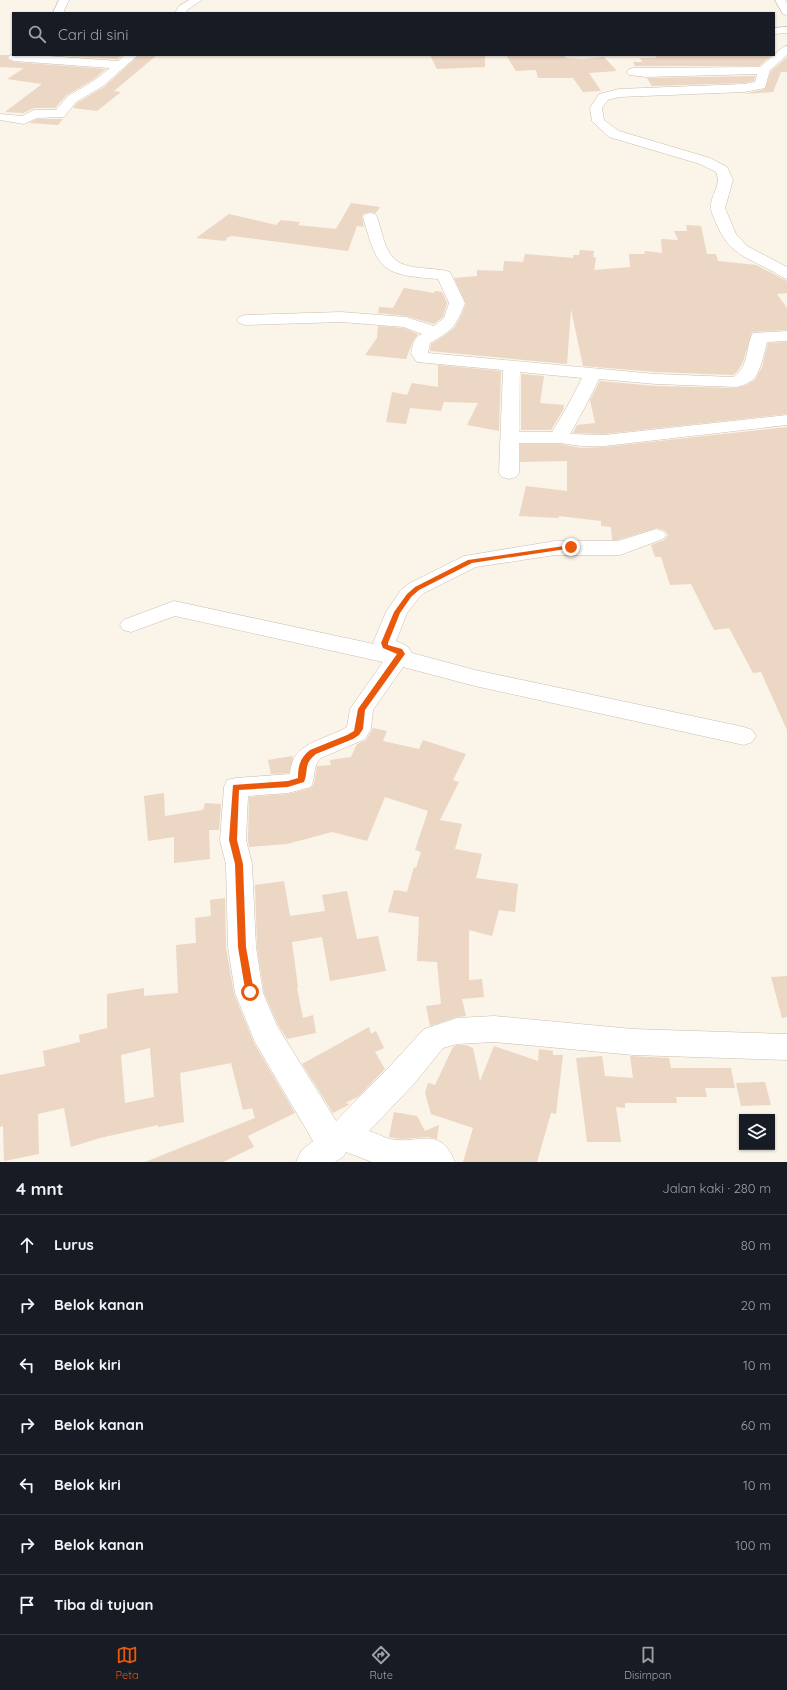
<!DOCTYPE html>
<html lang="id">
<meta charset="utf-8">
<style>
:root{--surface:#171b24;--page:#242831;--text:#f1f3f6;--muted:#9ea1a6;--line:#363941;--accent:#ea580c}
body{margin:0;font-family:Quicksand,sans-serif;background:var(--page);color:var(--text)}
.controls{position:absolute;right:12px;bottom:12px;display:grid;overflow:hidden;border-radius:0px;box-shadow:0 1px 3px #0004}
.controls button{width:36px;height:36px;display:grid;place-items:center;padding:0;border:0;border-bottom:1px solid var(--line);background:var(--surface);color:var(--text);font:20px sans-serif}
.stop{position:absolute;width:12px;height:12px;margin:-9px;border:3px solid #ea580c;border-radius:50%;background:#fff}
.stop.end{background:#ea580c;border-color:#fff;box-shadow:0 1px 4px #0008}
.list{margin:0;padding:0;list-style:none}
h2{display:flex;justify-content:space-between;align-items:center;height:52px;margin:0;padding:0 16px;font-size:17px}
h2 small{font-size:13px;font-weight:400;color:var(--muted)}
.list li{display:grid;grid-template-columns:26px 1fr auto;gap:12px;align-items:center;box-sizing:border-box;height:60px;padding:0 16px;border-top:1px solid var(--line)}
.list b{display:block;font-size:15px;white-space:nowrap}
.list em{font-size:13px;font-style:normal;color:var(--muted)}
.icon{flex:none;width:22px;height:22px;fill:none;stroke:currentColor;stroke-width:2;stroke-linecap:round;stroke-linejoin:round}
.map{position:relative;flex:none;width:787px;height:1162px;overflow:hidden}
.search{position:absolute;background:var(--surface);box-shadow:0 1px 3px #0004;left:12px;right:12px;top:12px;height:44px;display:flex;align-items:center;gap:10px;box-sizing:border-box;padding:0 14px;border-radius:0px;color:var(--muted);font-size:15px}
.sheet{height:472px;background:var(--surface)}
nav{display:flex;justify-content:space-around;align-items:center;box-sizing:border-box;height:56px;border-top:1px solid var(--line);background:var(--surface);font-size:11px;color:var(--muted)}
nav a{display:grid;justify-items:center;gap:2px}
nav .on{color:var(--accent)}
.map>svg:first-child{display:block}
</style>
<div class="map">
<svg width="787" height="1162" viewBox="0 0 787 1162">
<rect width="100%" height="100%" fill="#faf4e9"/>
<!-- building -->
<path fill="#ecd6c4" fill-rule="evenodd" d="M0 55H8L7 58 14 62 106 69 94 79 67 95 55 108H34L21 114 24 113 5 112 42 84 7 79 24 68 0 67Z
M55 55H123L117 59Z
M139 55H157L114 91 121 92 97 111 73 108 77 103 104 87Z
M430 55H485V67L437 69Z
M506 55H564L566 58 584 59 604 57 617 71 589 73 601 91 583 92 573 78H538L536 70 516 71Z
M655 55H772L759 66H635L633 62H642L640 58H656Z
M787 57V72H781L773 92 744 94 765 89 771 71Z
M755 76 754 81 744 83 652 86 647 78Z
M37 119H63L58 125 29 123Z
M351 203 380 207 376 213 370 212 364 213 362 217 364 227 357 226 348 251 232 236 228 237 225 241 196 238 229 214 276 225 281 220 300 222 298 225 336 229Z
M686 225 701 226 707 254H716L718 261 756 265 787 281V293L777 294 787 308V330L752 332 743 362 737 372 733 375 656 372 583 366 571 309 567 364 430 351 431 344 444 336 454 328 460 318 466 304 454 278 477 276V270L503 271 504 261 523 262 525 254 573 258V255H579L580 250 594 251 593 257 596 258 594 270 630 267 629 254H644L645 251 662 253 661 239 678 240 674 231H687Z
M404 288 434 293 435 291 442 292 447 303 443 317 434 324 406 316 378 313 379 307 393 308Z
M378 326 404 328 418 334 413 341 406 359 365 355 377 338Z
M787 342V414L604 434 573 433 577 425 595 423 590 400 600 381 656 386 736 388 746 385 755 380 762 367 768 343Z
M438 365 501 371 499 431 467 425 478 403 444 402 441 411 410 408 406 424 386 422 392 392 407 395 412 383 438 387Z
M521 374 544 376 540 403 564 405 563 410 551 430H521Z
M787 427V730L761 672 753 673 729 628 714 630 691 584 670 585 661 557H655L651 545 664 540 668 535 664 530 656 528 618 540H612L611 527 601 526V521L559 516V518L519 516 526 486 567 491V461L520 462V444H560L581 448 604 447Z
M373 728 387 731 383 741 419 749 423 740 466 754 453 780 459 782 440 820 462 824 455 849 482 854 476 878 518 884 515 912 499 910 492 936 469 930V980L482 979 484 997 462 999 466 1016 457 1017 430 1026 426 1006 441 1004 437 962 417 961 419 917 388 912 394 890 407 892 414 867 416 868 421 852 415 850 428 811 385 797 367 841 332 832 287 844 249 847 248 840 249 797 288 794 311 788 314 784 317 766 331 765 330 760 351 757 357 744 366 740Z
M292 756 293 759 289 773 271 774 268 760Z
M164 793 165 816 203 810 205 803 221 804 219 830H209L210 859 174 863V837L148 841 144 796Z
M284 881 290 916 325 911 322 895 347 891 357 939 378 936 386 971 330 981 322 937 292 942 298 987 297 988 303 1018 313 1015 316 1033 287 1039 278 1025 264 993 257 947 255 885Z
M225 898 226 947 234 994 254 1043 295 1113 248 1136 254 1147 223 1162H145L255 1118 252 1108 243 1110 231 1063 180 1073 184 1122 158 1127V1125L100 1138 71 1147 64 1108 38 1114 39 1154 4 1161 3 1126 0 1127V1075L45 1066 43 1051 80 1042 79 1035 107 1028V994L144 988V996L178 993 176 945 196 943 195 918 211 916 210 900ZM150 1048 154 1097 125 1103 121 1055Z
M787 976V1017L782 1018 771 977Z
M369 1027 371 1034 376 1031 384 1048 375 1052 385 1069 358 1097 345 1103 350 1104 333 1113 302 1064Z
M457 1045H466L473 1048 480 1081 494 1046 538 1061 539 1049 553 1051V1055H563L556 1114 551 1113 537 1162H463L473 1128 431 1114 425 1093 428 1083 435 1085 453 1047Z
M602 1056 605 1076 633 1078 630 1056 669 1058 671 1068H731L735 1088H705L707 1097H676L677 1103H625V1108L616 1107 621 1142H587L576 1058Z
M765 1082 771 1105 741 1106 736 1083Z
M394 1112 417 1116 425 1131 439 1125 437 1139 428 1137 401 1139 389 1137Z"/>
<g fill="none" stroke-linecap="round" stroke-linejoin="round">
<!-- minor casing -->
<g stroke="#cbbdb0" stroke-width="1">
<path id="minor" d="M59 0H69L63 13H53Z
M189 0H202L187 10 185 13H175L179 6Z
M775 0H785L787 3V15L783 14Z
M787 27V33L774 34V28Z
M787 46V55L770 70 765 88 744 92 619 97 608 100 602 108 604 120 619 131 710 158 727 167 733 180 725 208 736 234 747 246 787 267V279L782 277C753 258 731 259 716 223 715 219 711 213 711 208 710 194 722 187 716 172L700 164 609 137 592 121 590 108 599 94 619 89 744 84 755 82 757 74 646 77 629 75 627 72 629 69 633 68 760 67 783 47Z
M13 54V55H34L118 61 125 55H138L103 86 76 102 64 117 37 118 24 124 0 120V114L22 116 34 110H56L68 96 95 80 110 68 14 61 10 59 8 57Z
M370 213 375 214 377 217C387 247 385 265 421 268 431 269 440 269 450 272L465 303C457 325 451 332 430 343L428 353 656 374 733 377C750 367 745 346 753 333L787 331V341L767 342C765 351 760 372 754 379 749 383 742 386 736 387L656 384 599 379 585 407 570 434 604 435 787 415V425L604 446H581L560 443H519V473L516 477 509 479 502 477 499 473 503 370 417 362 411 354C413 344 413 338 422 334L404 327 341 322 245 325 239 323 237 320 239 317 245 315 341 312 406 317 434 326 444 318 449 303 438 279C381 275 378 270 363 217L365 214ZM520 372 582 378 567 407 552 432H519Z
M656 529 663 531 666 535 663 539 620 555H555L476 567 424 593 417 600 407 613 396 641 407 646 412 653 475 670 744 727 752 730 756 736 752 742 744 745 475 686 403 667 373 710 371 729 365 739 321 758C312 766 316 777 311 787L288 793 248 796 246 840 252 864 256 947 263 993 277 1026 336 1121 391 1065 424 1029 457 1018 494 1016 633 1029 787 1034V1060L633 1055 494 1042 457 1044 443 1048 413 1085 369 1131C376 1133 383 1137 390 1139 420 1145 439 1124 455 1162H372L346 1152 344 1156 335 1162H296L301 1151 313 1141 255 1042 235 993 228 947 226 864 220 840 224 787 227 780 236 778 290 774C292 741 324 741 347 727L350 709 383 662 175 616 131 632 123 630 120 625 123 620 174 601 374 644 373 643 386 612 401 590 410 583 464 556 555 541H618Z"/>
</g>
<!-- minor -->
<use href="#minor" fill="#fff" fill-rule="evenodd"/>
</g>
<!-- route -->
<path fill="#ea580c" d="M571 545H573V548L472 563 419 590 411 597 400 613 388 643V645L402 649 405 654 365 710 363 729 359 735 353 739 316 754C303 764 309 770 304 782L288 787 239 790 237 840 243 864 246 947 254 992 253 995H246L238 947 235 864 229 840 233 785 288 781 298 778C298 766 300 758 310 750L347 735 354 731 358 709 397 654 383 648 381 643 394 612 407 594 415 587 468 560Z"/>
</svg>
<div class="controls">
<button><svg class="icon" aria-label="layers" viewBox="0 0 24 24"><path d="M12 4l9 5-9 5-9-5zM3 14l9 5 9-5"/></svg></button>
</div>
<div class="stop" style="left:250px;top:992px"></div>
<div class="stop end" style="left:571px;top:547px"></div>
<div class="search"><svg class="icon" aria-label="search" viewBox="0 0 24 24"><circle cx="10" cy="10" r="6"/><path d="M15 15l6 6"/></svg>Cari di sini</div>
</div>
<section class="sheet">
<h2>4 mnt<small>Jalan kaki · 280 m</small></h2>
<ul class="list">
<li><svg class="icon" aria-label="ahead" viewBox="0 0 24 24"><path d="M12 20V5M6 11l6-6 6 6"/></svg><div><b>Lurus</b></div><em>80 m</em></li>
<li><svg class="icon" aria-label="right" viewBox="0 0 24 24"><path d="M7 20v-9h11M14 6l5 5-5 5"/></svg><div><b>Belok kanan</b></div><em>20 m</em></li>
<li><svg class="icon" aria-label="left" viewBox="0 0 24 24"><path d="M17 20v-9H6M10 6l-5 5 5 5"/></svg><div><b>Belok kiri</b></div><em>10 m</em></li>
<li><svg class="icon" aria-label="right" viewBox="0 0 24 24"><path d="M7 20v-9h11M14 6l5 5-5 5"/></svg><div><b>Belok kanan</b></div><em>60 m</em></li>
<li><svg class="icon" aria-label="left" viewBox="0 0 24 24"><path d="M17 20v-9H6M10 6l-5 5 5 5"/></svg><div><b>Belok kiri</b></div><em>10 m</em></li>
<li><svg class="icon" aria-label="right" viewBox="0 0 24 24"><path d="M7 20v-9h11M14 6l5 5-5 5"/></svg><div><b>Belok kanan</b></div><em>100 m</em></li>
<li><svg class="icon" aria-label="arrive" viewBox="0 0 24 24"><path d="M6 21V4h12l-3 4 3 4H6"/></svg><div><b>Tiba di tujuan</b></div></li>
</ul>
</section>
<nav>
<a class="on"><svg class="icon" aria-label="map" viewBox="0 0 24 24"><path d="M3 6l6-2 6 2 6-2v14l-6 2-6-2-6 2zM9 4v14M15 6v14"/></svg>Peta</a>
<a><svg class="icon" aria-label="directions" viewBox="0 0 24 24"><path d="M12 3l9 9-9 9-9-9zM9 14v-3h6M13 9l2 2-2 2"/></svg>Rute</a>
<a><svg class="icon" aria-label="saved" viewBox="0 0 24 24"><path d="M7 4h10v16l-5-4-5 4z"/></svg>Disimpan</a>
</nav>
